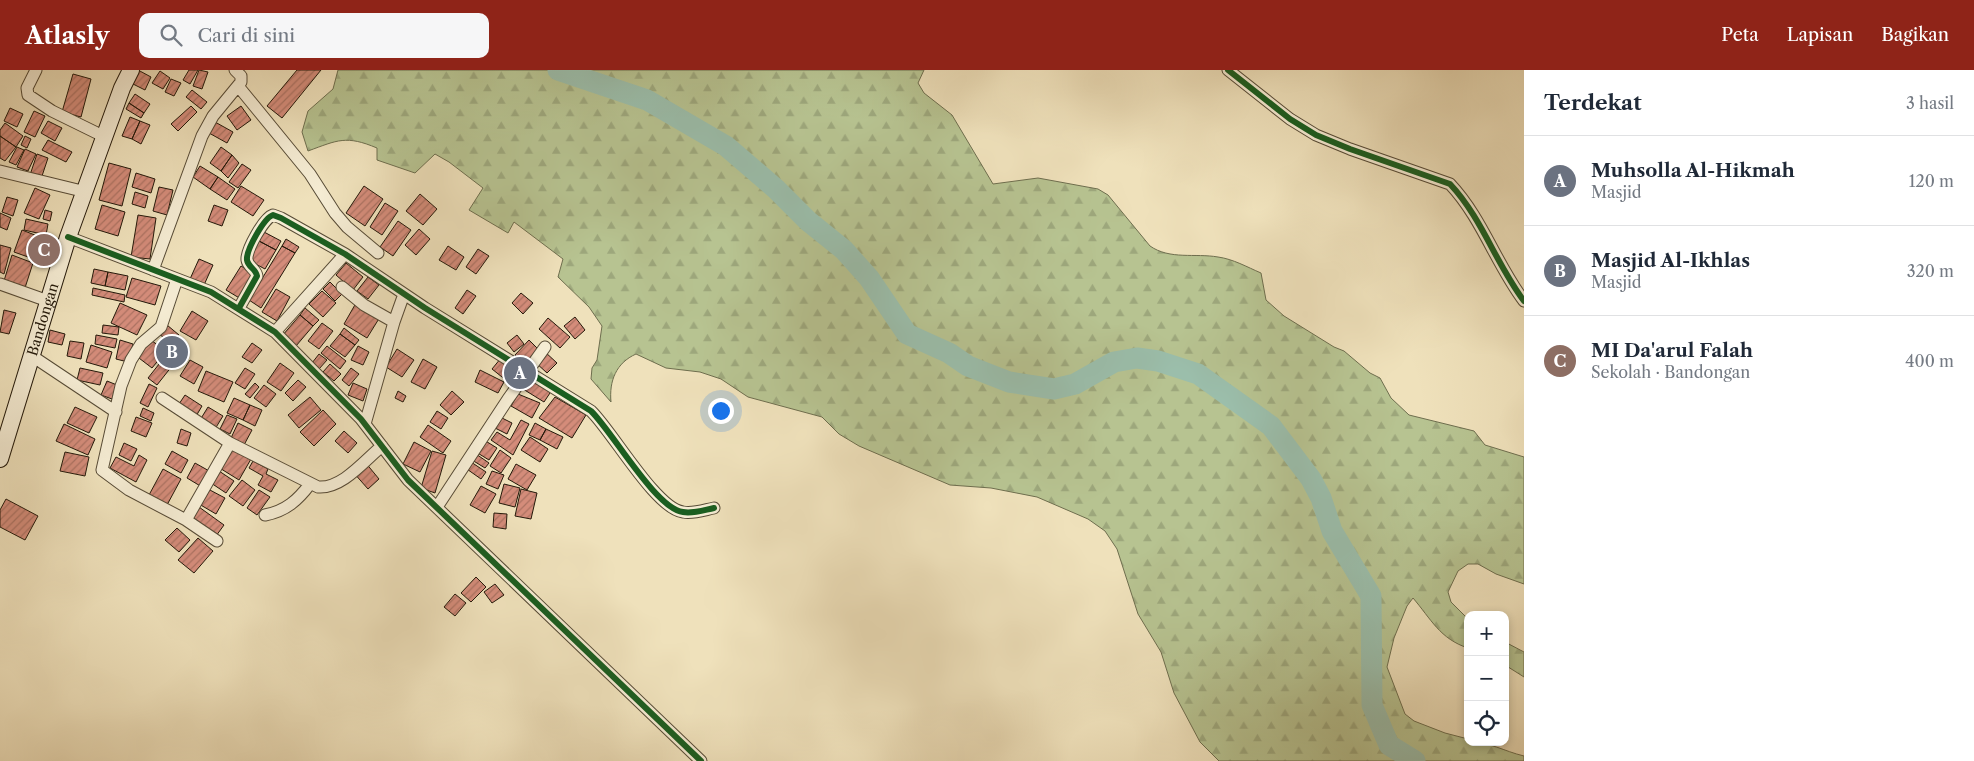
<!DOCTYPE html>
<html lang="id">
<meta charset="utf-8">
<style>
:root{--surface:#fff;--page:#f6f6f7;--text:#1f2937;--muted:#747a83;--line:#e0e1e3;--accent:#8f2418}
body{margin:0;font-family:"Libre Caslon Text",serif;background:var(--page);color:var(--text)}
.controls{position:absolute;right:15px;bottom:15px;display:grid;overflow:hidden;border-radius:10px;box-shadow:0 2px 8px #0003}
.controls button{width:45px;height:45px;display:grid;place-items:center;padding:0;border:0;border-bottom:1px solid var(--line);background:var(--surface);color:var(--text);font:25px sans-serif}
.you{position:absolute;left:720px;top:340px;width:18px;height:18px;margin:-12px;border:4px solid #fff;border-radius:50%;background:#1a73e8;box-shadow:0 0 0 8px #1a73e833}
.badge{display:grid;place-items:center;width:32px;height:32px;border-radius:50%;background:var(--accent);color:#fff;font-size:16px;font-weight:700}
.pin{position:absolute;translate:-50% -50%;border:2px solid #fff;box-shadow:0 1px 5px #0006}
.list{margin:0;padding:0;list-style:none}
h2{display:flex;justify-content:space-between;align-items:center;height:65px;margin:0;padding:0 20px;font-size:21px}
h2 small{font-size:16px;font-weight:400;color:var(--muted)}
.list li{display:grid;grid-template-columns:32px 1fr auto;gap:15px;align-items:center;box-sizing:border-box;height:90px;padding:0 20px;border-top:1px solid var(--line)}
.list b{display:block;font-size:19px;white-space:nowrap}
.list p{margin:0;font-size:16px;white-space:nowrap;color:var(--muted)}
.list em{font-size:16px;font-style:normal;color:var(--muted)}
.icon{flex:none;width:28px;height:28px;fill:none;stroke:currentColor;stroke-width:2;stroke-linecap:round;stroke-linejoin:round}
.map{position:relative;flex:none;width:1524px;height:691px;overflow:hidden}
header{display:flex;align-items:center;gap:30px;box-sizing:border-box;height:70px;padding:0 25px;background:var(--accent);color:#fff}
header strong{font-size:24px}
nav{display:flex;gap:28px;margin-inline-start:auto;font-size:18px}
.search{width:350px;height:45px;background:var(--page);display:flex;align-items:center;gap:12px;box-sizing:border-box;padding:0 18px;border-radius:10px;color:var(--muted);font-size:19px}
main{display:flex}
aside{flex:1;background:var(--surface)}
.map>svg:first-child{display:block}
</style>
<header>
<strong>Atlasly</strong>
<div class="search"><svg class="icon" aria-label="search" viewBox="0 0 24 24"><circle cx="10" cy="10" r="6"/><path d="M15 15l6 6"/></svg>Cari di sini</div>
<nav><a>Peta</a><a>Lapisan</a><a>Bagikan</a></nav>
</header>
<main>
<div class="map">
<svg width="1524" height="691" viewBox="0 0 1524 691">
<defs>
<pattern id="forest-firs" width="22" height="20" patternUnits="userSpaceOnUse" patternTransform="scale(1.25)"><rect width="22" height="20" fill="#b7c391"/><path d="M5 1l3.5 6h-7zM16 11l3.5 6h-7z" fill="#9da77c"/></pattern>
<pattern id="building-hatch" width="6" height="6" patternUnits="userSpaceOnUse" patternTransform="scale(1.25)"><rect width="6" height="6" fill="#d48c7a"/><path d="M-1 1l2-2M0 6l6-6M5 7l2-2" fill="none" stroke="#ac7262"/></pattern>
</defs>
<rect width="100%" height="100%" fill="#efe1bb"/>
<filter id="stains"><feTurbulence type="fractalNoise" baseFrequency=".004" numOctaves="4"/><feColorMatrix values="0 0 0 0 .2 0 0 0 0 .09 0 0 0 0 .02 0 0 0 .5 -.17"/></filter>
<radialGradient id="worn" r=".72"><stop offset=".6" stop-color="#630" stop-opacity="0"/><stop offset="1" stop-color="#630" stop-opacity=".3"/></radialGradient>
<!-- forest -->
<path fill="url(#forest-firs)" stroke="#6e6e4e" d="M338 0H924L918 13 924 23 952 45 993 114 1038 108 1098 119 1108 125 1150 176C1170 190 1195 183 1218 187 1233 189 1247 197 1261 203L1266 230 1284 246 1334 277 1344 281 1370 303 1380 308 1391 328 1409 345 1474 361 1485 375 1524 387V514L1496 504 1478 494H1468L1458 501 1448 522 1451 532 1468 549V578C1440 569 1431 549 1413 528L1407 536 1394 568 1387 597 1405 644 1414 651 1445 663 1468 669V672C1491 672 1503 681 1524 686V691H1219L1200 672 1174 623 1161 582 1138 544 1117 479 1105 461 1088 449 1037 427 991 418 950 415 859 376 839 364 822 347 748 327 721 309 700 302 666 298 636 284C616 293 609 311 611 332L591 309 592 298 597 290 602 256 589 237 558 207 563 189 514 152 508 163 469 140 483 118 449 92 435 84 415 103 377 90V78C346 65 338 70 308 81L302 62 308 41 333 19Z
M1505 572 1524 582V607L1505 595Z"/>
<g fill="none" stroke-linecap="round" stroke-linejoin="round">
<!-- river -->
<path stroke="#9bbeab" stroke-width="21" d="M558 0 647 30 726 76 776 119 808 151 844 180 869 208 907 264 949 283 968 296 1009 312 1054 319 1075 314 1114 292 1137 288 1158 291 1198 304 1271 356 1311 409 1321 428 1332 461 1371 526 1372 635 1389 675 1415 691"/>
</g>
<!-- building -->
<path fill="url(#building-hatch)" stroke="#24190a" d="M138 0 151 7 145 20 131 13Z
M189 0H198L190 14 183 10Z
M199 0 208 2 202 19 193 16Z
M297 0H321L282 48 267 36Z
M160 1 170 8 163 19 152 13Z
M73 4 91 9 81 47 62 42Z
M171 9 181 13 174 26 165 22Z
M192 20 207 32 201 39 186 27Z
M135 24 150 34 144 43 129 33Z
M129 33 144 43 141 48 126 39Z
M191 36 197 42 178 61 171 54Z
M241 36 251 50 237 60 227 46Z
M10 38 23 44 17 57 4 51Z
M34 41 45 46 35 67 24 62Z
M130 47 140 51 132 69 122 66Z
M48 51 62 58 55 71 41 63Z
M140 51 150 55 141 74 132 69Z
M215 52 233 62 227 73 209 63Z
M5 53 23 66 16 77 0 66V60Z
M0 66 16 77 5 91 0 88Z
M25 66 31 69 27 78 21 75Z
M48 70 72 82 66 92 42 80Z
M17 77 24 80 16 95 9 92Z
M221 77 232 85 221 101 210 93Z
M25 79 36 84 28 101 17 97Z
M37 84 48 88 41 109 30 105Z
M232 85 239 93 228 108 221 101Z
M109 93 131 99 122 136 99 130Z
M242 94 251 100 238 118 229 112Z
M200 96 218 107 210 119 193 107Z
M136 103 155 109 151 123 132 117Z
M218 107 235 119 227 130 210 119Z
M241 116 264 130 253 146 231 132Z
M364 116 383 129 365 156 346 143Z
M159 117 173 120 167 145 153 141Z
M35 118 50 125 39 149 24 143Z
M135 122 148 126 145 138 132 134Z
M420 124 437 139 423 155 406 141Z
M7 127 18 130 13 146 2 142Z
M385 133 398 141 382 165 370 157Z
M102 135 125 142 118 166 95 159Z
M214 135 228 140 222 156 208 151Z
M45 140 52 142 50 151 43 149Z
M0 143 11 148 7 160 0 157Z
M138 145 156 148 150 189 131 187Z
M26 149 48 154 46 165 24 160Z
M398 151 411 160 393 186 380 177Z
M419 159 430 169 416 185 405 175Z
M22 160 40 167 31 188 14 182Z
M264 162 281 171 276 180 259 171Z
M286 169 299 177 295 183 282 176Z
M259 171 276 180 265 199 248 190Z
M0 175 11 178 4 204 0 202Z
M282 176 295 183 261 238 249 230Z
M448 176 464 187 456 200 439 190Z
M478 179 489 186 476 204 466 197Z
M12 185 33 193 24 221 3 214Z
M199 189 213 195 204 215 190 209Z
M346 193 363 207 353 220 336 205Z
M241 196 256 205 241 229 226 220Z
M94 199 108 202 105 216 91 213Z
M108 202 128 206 125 220 105 216Z
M368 207 379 215 368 229 357 221Z
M132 208 161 216 155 235 126 227Z
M330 212 342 224 335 231 323 219Z
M93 218 125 225 124 232 92 225Z
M276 219 290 227 277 251 262 242Z
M467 220 476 226 463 244 455 238Z
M322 221 336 233 323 247 309 234Z
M521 223 533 233 523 244 512 233Z
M120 233 147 245 137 265 111 253Z
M356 233 380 247 367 268 344 254Z
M305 238 319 250 313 256 300 245Z
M4 240 16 243 9 264 0 262Z
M192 241 208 251 196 270 180 261Z
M300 245 313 256 296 276 282 266Z
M575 247 585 260 575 269 564 256Z
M548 248 570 267 560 278 539 259Z
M322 253 333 261 319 279 308 271Z
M103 255 119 257 118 265 102 263Z
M167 255 179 265 172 274 159 264Z
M344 258 359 270 355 275 340 264Z
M50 260 65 264 62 275 48 272Z
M340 264 355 275 345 287 330 276Z
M96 265 117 269 115 278 95 274Z
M517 265 524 274 514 282 507 273Z
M148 268 166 281 152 298 135 285Z
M120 270 133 274 128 292 116 289Z
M529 270 539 280 524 294 515 285Z
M70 271 84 273 81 289 67 286Z
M252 273 262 280 252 293 242 287Z
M91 275 112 282 107 298 86 292Z
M327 276 346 291 340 299 321 283Z
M358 276 369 282 363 295 351 290Z
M397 279 414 290 402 307 386 297Z
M544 281 557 293 547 303 535 292Z
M167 284 176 291 157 315 148 308Z
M319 284 327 290 319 299 312 293Z
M501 288 516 300 507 311 492 299Z
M423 289 437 297 425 319 411 312Z
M190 290 203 297 194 314 180 306Z
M280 293 294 303 281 321 267 312Z
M330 294 341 304 334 311 323 302Z
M80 298 103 303 100 315 77 310Z
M245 298 255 304 245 319 235 313Z
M351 298 359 304 349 316 342 310Z
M480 300 504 312 498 323 475 312Z
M206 301 233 312 224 332 198 321Z
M531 306 552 320 544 332 523 319Z
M298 310 306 317 293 331 285 323Z
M107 311 117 315 112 329 101 325Z
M255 313 259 317 250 328 245 324Z
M353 313 367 319 363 331 348 325Z
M149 314 157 318 148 337 140 333Z
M264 315 276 324 266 337 254 328Z
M398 321 406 326 403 332 395 328Z
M452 321 464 332 451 345 440 335Z
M518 324 540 333 532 348 511 336Z
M185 325 202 336 195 348 177 337Z
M310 327 321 340 299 358 288 345Z
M555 327 586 345 572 368 539 348Z
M234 328 250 335 243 350 227 343Z
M250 335 262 340 255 356 243 350Z
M75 337 97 347 89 363 67 353Z
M208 337 223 346 215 359 200 350Z
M143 338 154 343 151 351 140 346Z
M323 340 336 354 314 376 300 362Z
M437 341 448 348 441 359 430 352Z
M227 345 237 349 230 364 220 359Z
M498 346 512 353 507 364 493 357Z
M136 347 152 353 146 367 131 361Z
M521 350 529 354 513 385 491 370 497 362 510 370Z
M238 353 252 360 244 375 231 368Z
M535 353 546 359 540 370 529 365Z
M64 354 95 369 88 385 56 371Z
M428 355 451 371 443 383 420 367Z
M181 359 191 363 187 376 177 373Z
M546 359 563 367 557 379 540 370Z
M344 361 357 373 348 383 335 371Z
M530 367 548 379 540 392 521 380Z
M484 370 497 378 489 390 476 382Z
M414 372 431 381 420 402 403 394Z
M124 373 137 379 131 391 119 385Z
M231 377 251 389 239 410 218 397Z
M500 380 511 388 501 403 490 396Z
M172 381 188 390 181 403 165 394Z
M432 381 446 385 435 423 421 418Z
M65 382 89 387 85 406 60 401Z
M476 384 489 393 485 398 472 390Z
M139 385 147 390 136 412 110 398 116 387 134 396Z
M468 390 486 402 481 409 464 397Z
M253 391 268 399 266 404 278 410 271 422 258 415 263 406 249 398Z
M365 392 379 409 368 419 353 402Z
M195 393 211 402 202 417 187 408Z
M516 394 536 405 527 420 508 409Z
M163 399 181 409 167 435 149 425Z
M219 401 234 411 226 423 211 413Z
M492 401 504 405 498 419 486 414Z
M242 410 255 420 243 436 229 426Z
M504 414 520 418 515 437 499 433Z
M481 416 496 424 485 443 470 435Z
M208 419 225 428 216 444 199 434Z
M521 419 537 423 531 449 515 446Z
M259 420 270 427 257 445 247 438Z
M6 429 38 446 25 470 0 457V440Z
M199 437 224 455 216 466 191 448Z
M494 443 507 444 506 459 493 457Z
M177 458 190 470 179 482 165 470Z
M198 468 213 481 194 503 178 490Z
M476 507 486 517 471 532 461 523Z
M495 514 504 525 492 533 484 522Z
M455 524 466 533 455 546 444 537Z"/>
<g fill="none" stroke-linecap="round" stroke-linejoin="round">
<!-- street casing -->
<g stroke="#574b36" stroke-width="13">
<path id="street" d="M36 0 27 18 28 25 52 41 105 67
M1228 0 1290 49 1316 65 1350 79 1450 114C1482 148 1496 194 1524 231
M238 16 310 104 335 143 347 157 378 183
M0 101 86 122
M68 167 211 222 275 262 361 349 408 410 701 691
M153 200 202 66 213 46 241 12V6L235 0
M177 209 161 257 141 274 131 290 121 316 102 400 129 420 186 450 217 471
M0 214 48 231
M342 217 364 235 394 252 365 354
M239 238 257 206C256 199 248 197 247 190 246 180 264 148 273 145L281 148 345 184 425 238 591 341C612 361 656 439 683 442 693 444 704 440 714 438
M394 252 404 224
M275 262 345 184
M32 286 116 342
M162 328 230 373 318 417C342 419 364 391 382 376
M437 437 508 329 545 277
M265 445C286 441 298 430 310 414
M186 450 230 373"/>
</g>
<!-- secondary casing -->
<g stroke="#24190a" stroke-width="18">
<g id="secondary">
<path id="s1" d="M0 389 68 167 122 18 131 0"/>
</g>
</g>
<!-- street -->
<use href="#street" stroke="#f5ecd3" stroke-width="11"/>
<!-- secondary -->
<use href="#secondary" stroke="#f5ecd3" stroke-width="16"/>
<!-- cycleway casing -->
<g stroke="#f5ecd3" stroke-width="9">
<path id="cycleway" d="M1228 0 1290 49 1316 65 1350 79 1450 114C1482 148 1496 194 1524 231
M68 167 211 222 275 262 361 349 408 410 701 691
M239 238 257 206C256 199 248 197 247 190 246 180 264 148 273 145L281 148 345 184 425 238 591 341C612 361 656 439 683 442 693 444 704 440 714 438"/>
</g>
<!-- cycleway -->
<use href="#cycleway" stroke="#1b5e20" stroke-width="6"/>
</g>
<g text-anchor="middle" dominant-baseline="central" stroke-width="4" stroke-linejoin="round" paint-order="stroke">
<!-- street labels -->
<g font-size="14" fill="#24190a" stroke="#f5ecd3">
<text stroke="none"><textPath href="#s1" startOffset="146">Bandongan</textPath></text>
</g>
</g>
<rect width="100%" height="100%" filter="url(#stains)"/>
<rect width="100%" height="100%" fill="url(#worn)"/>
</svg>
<div class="controls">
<button>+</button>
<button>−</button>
<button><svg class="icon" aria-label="locate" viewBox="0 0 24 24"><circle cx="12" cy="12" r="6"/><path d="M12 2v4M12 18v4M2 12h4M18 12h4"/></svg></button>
</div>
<div class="you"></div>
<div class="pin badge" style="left:520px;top:303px;background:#6b7280">A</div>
<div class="pin badge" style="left:172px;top:282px;background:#6b7280">B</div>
<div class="pin badge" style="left:44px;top:180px;background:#8d6e63">C</div>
</div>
<aside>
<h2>Terdekat<small>3 hasil</small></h2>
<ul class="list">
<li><span class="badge" style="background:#6b7280">A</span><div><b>Muhsolla Al-Hikmah</b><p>Masjid</p></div><em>120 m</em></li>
<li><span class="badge" style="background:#6b7280">B</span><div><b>Masjid Al-Ikhlas</b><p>Masjid</p></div><em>320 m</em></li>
<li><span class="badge" style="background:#8d6e63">C</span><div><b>MI Da'arul Falah</b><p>Sekolah · Bandongan</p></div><em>400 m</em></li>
</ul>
</aside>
</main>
